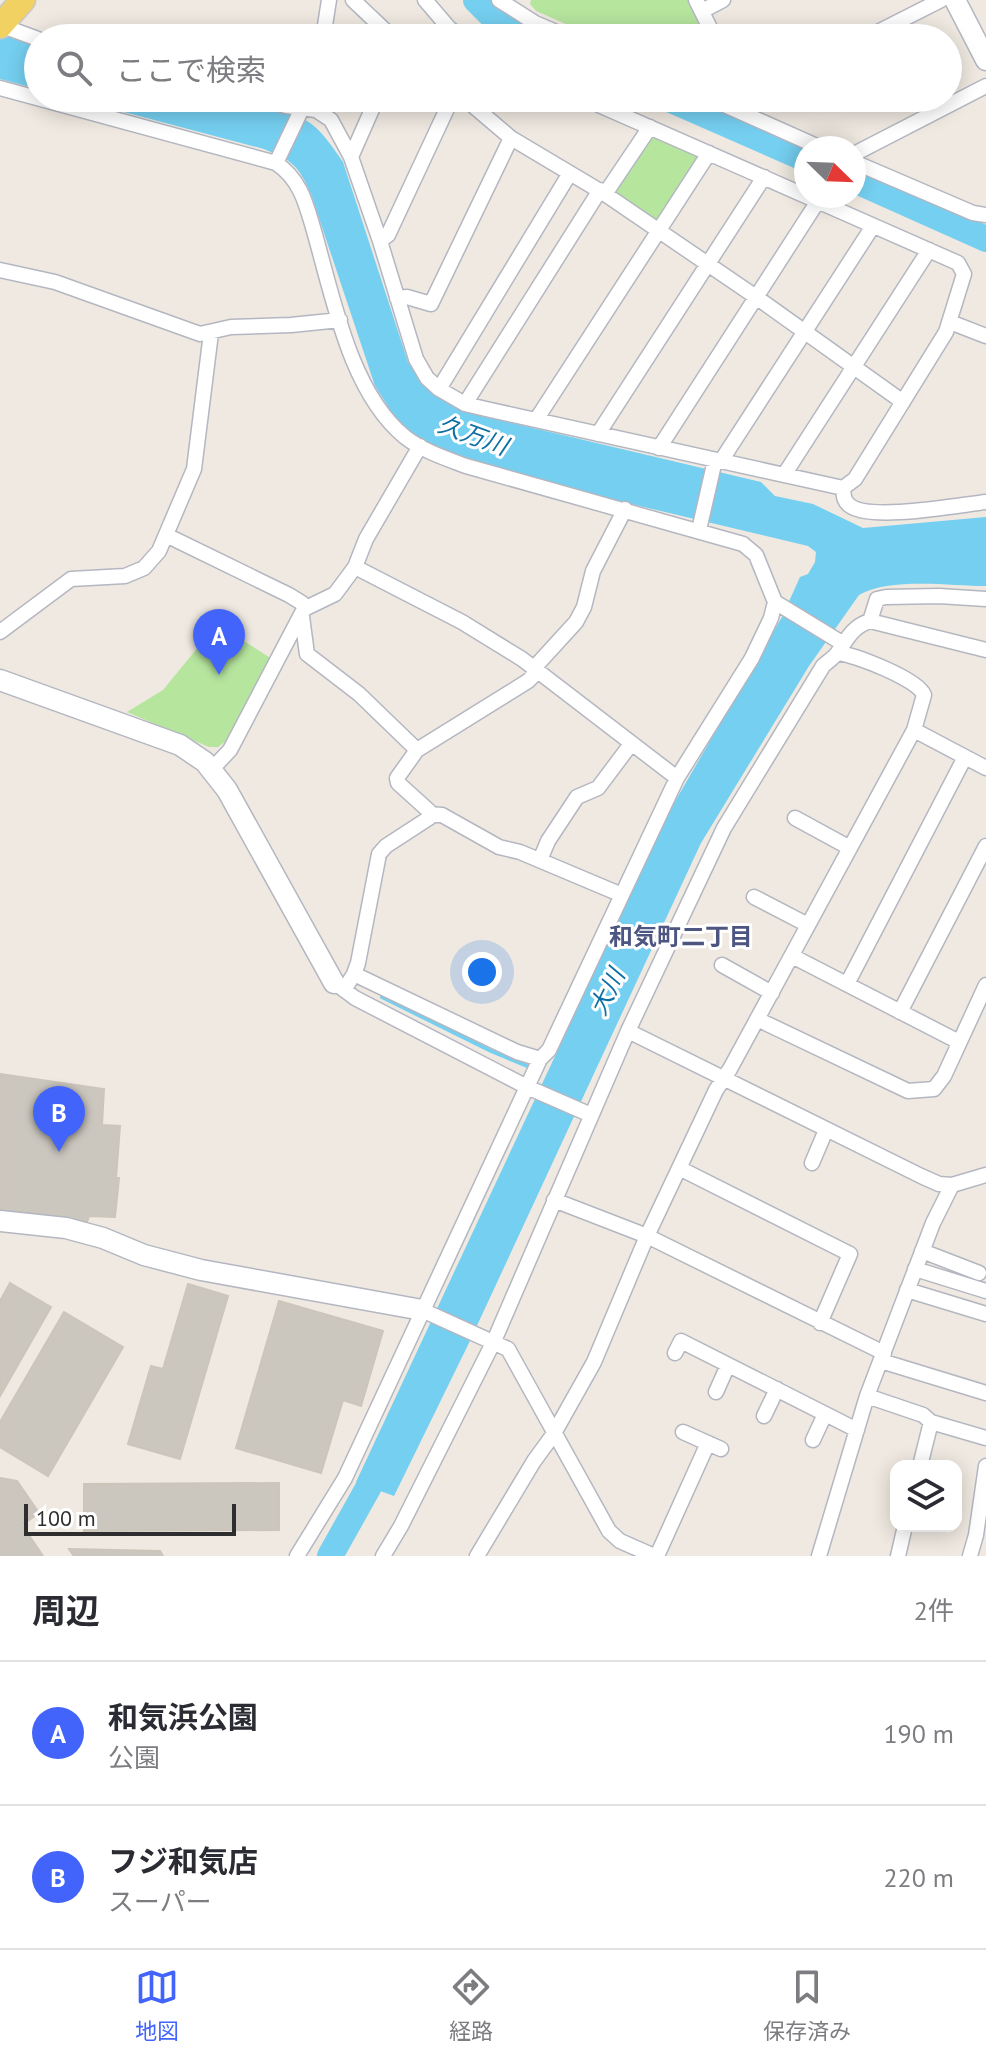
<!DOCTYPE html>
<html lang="ja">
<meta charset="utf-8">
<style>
:root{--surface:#fff;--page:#f7f7f7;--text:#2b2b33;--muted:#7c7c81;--line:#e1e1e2;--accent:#4264fb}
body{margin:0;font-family:"PT Sans","Noto Sans JP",sans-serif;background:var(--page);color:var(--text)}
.controls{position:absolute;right:24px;bottom:24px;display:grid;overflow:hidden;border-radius:16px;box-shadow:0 4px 20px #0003}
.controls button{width:72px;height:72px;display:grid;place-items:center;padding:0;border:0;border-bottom:2px solid var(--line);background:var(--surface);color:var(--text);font:40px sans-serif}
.compass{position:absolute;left:794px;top:136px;width:72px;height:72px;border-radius:50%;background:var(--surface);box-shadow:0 4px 20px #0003;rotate:113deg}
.scale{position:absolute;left:24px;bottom:20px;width:212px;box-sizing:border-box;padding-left:8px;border:4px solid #2e2e2e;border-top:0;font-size:22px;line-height:28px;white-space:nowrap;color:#2e2e2e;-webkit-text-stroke:6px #fff;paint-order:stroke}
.you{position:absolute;left:482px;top:972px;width:28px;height:28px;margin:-20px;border:6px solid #fff;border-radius:50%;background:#1a73e8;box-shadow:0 0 0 12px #1a73e833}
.badge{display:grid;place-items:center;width:52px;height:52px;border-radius:50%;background:var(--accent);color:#fff;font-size:26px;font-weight:700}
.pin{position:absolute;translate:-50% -66px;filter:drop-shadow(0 2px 4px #0008)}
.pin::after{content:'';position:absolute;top:42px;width:28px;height:24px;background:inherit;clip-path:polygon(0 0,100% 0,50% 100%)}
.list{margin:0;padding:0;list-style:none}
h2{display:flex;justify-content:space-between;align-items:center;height:104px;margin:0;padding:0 32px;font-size:34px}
h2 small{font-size:26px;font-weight:400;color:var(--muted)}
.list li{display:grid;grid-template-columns:52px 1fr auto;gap:24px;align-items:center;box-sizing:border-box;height:144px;padding:0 32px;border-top:2px solid var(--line)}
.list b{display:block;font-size:30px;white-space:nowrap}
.list p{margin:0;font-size:26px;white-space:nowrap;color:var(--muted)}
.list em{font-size:26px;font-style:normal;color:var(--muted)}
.icon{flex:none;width:44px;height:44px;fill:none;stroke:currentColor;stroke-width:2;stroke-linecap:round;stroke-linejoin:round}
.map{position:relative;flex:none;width:986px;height:1556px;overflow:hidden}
.search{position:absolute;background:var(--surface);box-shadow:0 4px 20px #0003;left:24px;right:24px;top:24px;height:88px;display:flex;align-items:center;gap:20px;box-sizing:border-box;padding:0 28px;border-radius:44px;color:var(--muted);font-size:30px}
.sheet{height:392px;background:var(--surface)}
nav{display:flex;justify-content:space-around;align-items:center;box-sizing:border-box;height:112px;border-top:2px solid var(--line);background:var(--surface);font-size:22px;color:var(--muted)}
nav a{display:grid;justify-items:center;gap:4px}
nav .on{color:var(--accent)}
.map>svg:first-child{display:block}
</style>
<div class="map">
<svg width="986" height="1556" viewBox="0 0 986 1556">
<rect width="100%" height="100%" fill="#efe9e1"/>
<!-- green -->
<path fill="#b6e59e" d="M531 0H693L711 38H598L536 11 530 4Z
M653 134 701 156 658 223 614 193Z
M217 624 272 659 226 741 218 747H209L127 712 163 690Z"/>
<!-- water -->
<path fill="#75cff0" d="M0 34 38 45V89L0 79Z
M71 98C142 98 243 86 307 121 322 130 333 148 343 162L408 362C423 385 439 398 462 411L761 482 775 496 813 504 863 528 986 517V586C951 586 889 577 859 595L809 666 701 843 468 1345 394 1496 356 1482 670 810 782 617 800 577 808 574 815 562 816 552 808 546 564 488 449 453 416 436 394 416 375 386 311 194C298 165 293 161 264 149Z"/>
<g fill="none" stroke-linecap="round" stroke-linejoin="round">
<!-- stream -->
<path stroke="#75cff0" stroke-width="4" d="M382 997 491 1051 532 1068"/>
<!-- river -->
<path stroke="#75cff0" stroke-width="26" d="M476 0 499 23 528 38
M667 98 806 159
M854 180 986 239
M330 1556 386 1456"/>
</g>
<!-- building -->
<path fill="#cbc7bf" stroke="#cbc5ba" stroke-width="2" d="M0 1074 104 1089 102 1125 120 1126 116 1178H119L115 1217 89 1216 87 1222 0 1213Z
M10 1283 51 1307 0 1396V1301Z
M188 1284 228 1296 180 1459 128 1444 151 1366 163 1369Z
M279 1301 383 1331 361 1406 343 1400 321 1473 236 1448Z
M64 1312 123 1347 48 1476 0 1447V1422Z
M0 1478 17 1481 39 1513 22 1525 43 1556H0Z
M279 1483V1530L84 1531V1484Z
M69 1549 160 1551 163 1556H74Z"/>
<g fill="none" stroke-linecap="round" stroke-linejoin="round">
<!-- street casing -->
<g stroke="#b4b7c1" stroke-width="17">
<path id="street" d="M353 0 393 38
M425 0 449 28 462 38
M499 0 535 23 570 38
M696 0 715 38
M702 11 723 0
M0 25 38 39
M323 38 329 0
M866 38 941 0
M0 88 276 163C301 180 306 204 314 231 333 297 350 392 405 437 423 451 445 458 466 466L743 544 756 555 775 602 842 643
M255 98 286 106 316 110 331 120 351 157 380 241 416 359 427 378 439 389 465 404 486 409 843 488 855 479 946 332 964 274 958 263 806 196
M464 98 511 138 605 194 756 297 903 402
M583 98 806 196
M709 98 821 148
M738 111 743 100 747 98
M854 154 986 86
M351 157 377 98
M854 162 973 213 986 215
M276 163 307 98
M605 194 650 127
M380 241 388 235 452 98
M0 270 55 282 200 334 231 327 291 325 340 320
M397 298 407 297 431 304 511 138
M950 322 986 336
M439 389 570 173
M465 404 600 190
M536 420 709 153
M598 434 764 177
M659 448 818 201
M721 461 873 226
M784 475 929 250
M843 488C844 495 843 500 849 505 868 522 959 505 986 502
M699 530 715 460
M166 535 289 595 302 603 304 609
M355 567 462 622 522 659 677 778
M302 617 307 654 359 694 417 750
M870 621 877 599 886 597 939 596 986 599
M0 632 71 579 125 576 144 568 159 551 194 469 211 333
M838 653C855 655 918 679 924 695L914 730 986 768
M534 668 576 622 584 607 593 571 625 509
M212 769 230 750 304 609 335 594 355 567 366 539 420 446
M429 814 442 815 499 847 520 852 622 895
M795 818 850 848
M540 860 548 841 577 797 598 788 631 744
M754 897 808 925
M792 956 959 1042
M722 965 772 993
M354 974 517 1052 540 1059
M847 984 965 757
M339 986 355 998 527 1087 591 1115
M344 990 354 974 358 963 379 854 386 846 429 818V811L398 783 397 778 417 750 528 681 537 672
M900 1012 986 846
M757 1019 908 1091 934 1089 944 1076 986 985
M628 1031 921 1176 939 1184 952 1185
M812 1163 826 1130
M681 1169 850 1254 820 1323
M554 1200 647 1236 884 1353
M922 1251 979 1273
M915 1269 986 1291
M907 1290 986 1314
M422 1310 508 1349 609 1531 620 1541 654 1556
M675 1353 681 1341 857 1430
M881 1361 986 1393
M716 1392 728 1365
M867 1396 923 1415 931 1422 986 1438
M764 1416 777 1389
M683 1432 721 1449
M813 1440 825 1414
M920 1466 931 1422
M297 1556 345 1478 527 1087 540 1059 549 1050 677 778 752 658 771 618 775 602
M383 1556 401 1526 494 1341 628 1031 724 828 823 666C827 662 835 657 838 652 847 639 853 626 870 621L986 650
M477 1556 534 1461 553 1435 594 1362 647 1236 716 1090 730 1069 914 730
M657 1556 708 1443
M819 1556 867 1396 933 1223 952 1185 986 1175
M898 1556 905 1526
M970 1556 976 1535 986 1466"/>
</g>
<!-- secondary casing -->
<g stroke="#b4b7c1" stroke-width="23">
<path id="secondary" d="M955 0 986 60
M0 680 180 745 205 762 227 790 334 983
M0 1221 66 1228 103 1238 144 1255 201 1270 422 1310"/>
</g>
<!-- primary casing -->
<g stroke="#c9c9c9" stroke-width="27">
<path id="primary" d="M0 26 23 0"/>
</g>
<!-- street -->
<use href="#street" stroke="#fff" stroke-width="14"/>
<!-- secondary -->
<use href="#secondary" stroke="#fff" stroke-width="20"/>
<!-- primary -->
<use href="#primary" stroke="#f2d163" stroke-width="24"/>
</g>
<g text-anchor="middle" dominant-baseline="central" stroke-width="6" stroke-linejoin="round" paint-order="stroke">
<!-- water labels -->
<g font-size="24" font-style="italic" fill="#0d6fa3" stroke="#fff">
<text transform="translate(473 435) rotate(20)">久万川</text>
<text transform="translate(607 992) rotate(-64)">大川</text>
</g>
<!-- neighbourhood labels -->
<g font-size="24" font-weight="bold" fill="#4d5680" stroke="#fff">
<text x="681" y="936">和気町二丁目</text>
</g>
</g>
</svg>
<div class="controls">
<button><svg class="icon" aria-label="layers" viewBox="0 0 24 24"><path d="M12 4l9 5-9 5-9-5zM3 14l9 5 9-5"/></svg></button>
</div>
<svg class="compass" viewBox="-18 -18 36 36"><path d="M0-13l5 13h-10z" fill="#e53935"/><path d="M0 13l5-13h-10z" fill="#7c7c81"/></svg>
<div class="scale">100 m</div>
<div class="you"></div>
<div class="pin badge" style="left:219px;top:675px">A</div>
<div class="pin badge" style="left:59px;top:1152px">B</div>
<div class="search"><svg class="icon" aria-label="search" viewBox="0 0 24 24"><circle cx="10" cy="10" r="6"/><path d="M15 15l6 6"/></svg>ここで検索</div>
</div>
<section class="sheet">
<h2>周辺<small>2件</small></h2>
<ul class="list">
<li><span class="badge">A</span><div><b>和気浜公園</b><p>公園</p></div><em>190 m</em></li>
<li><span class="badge">B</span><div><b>フジ和気店</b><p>スーパー</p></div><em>220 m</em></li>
</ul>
</section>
<nav>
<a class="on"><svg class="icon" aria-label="map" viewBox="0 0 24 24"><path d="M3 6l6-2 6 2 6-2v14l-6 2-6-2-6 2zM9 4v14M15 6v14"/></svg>地図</a>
<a><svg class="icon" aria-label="directions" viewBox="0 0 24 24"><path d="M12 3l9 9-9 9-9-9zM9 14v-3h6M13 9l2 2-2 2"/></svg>経路</a>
<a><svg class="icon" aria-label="saved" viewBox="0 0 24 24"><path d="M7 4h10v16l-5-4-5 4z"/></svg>保存済み</a>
</nav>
